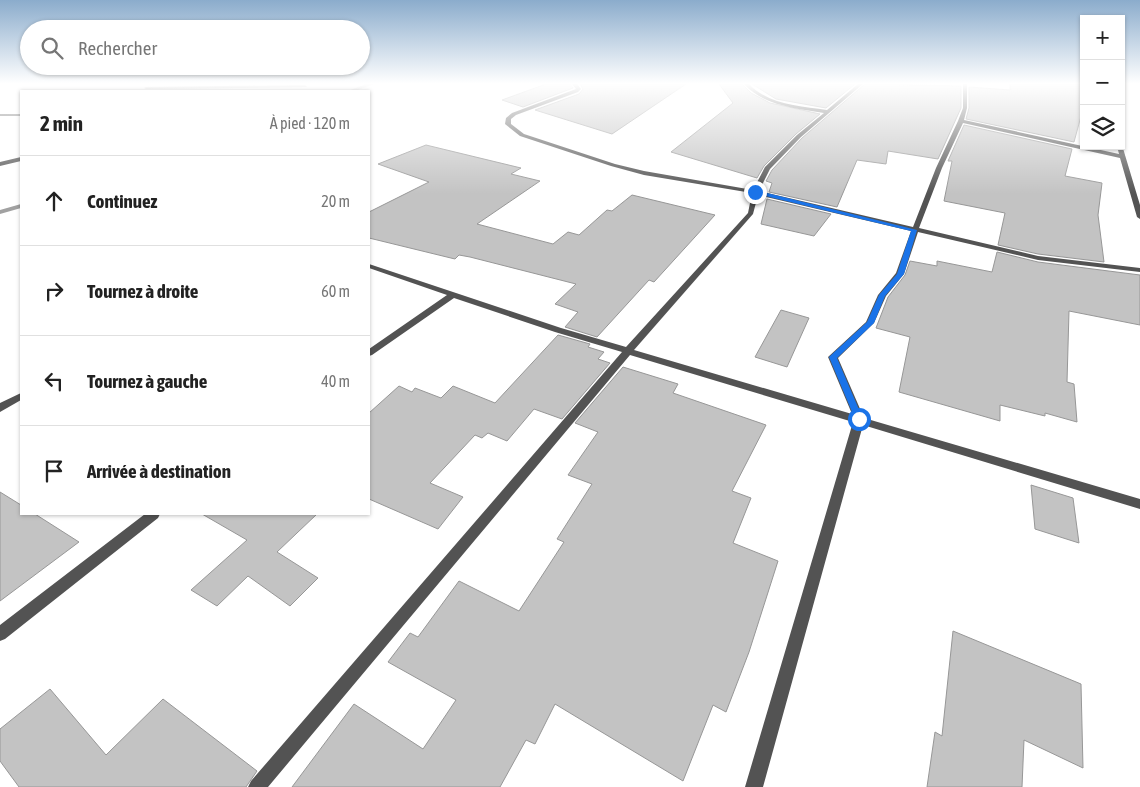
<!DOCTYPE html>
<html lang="fr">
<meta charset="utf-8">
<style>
:root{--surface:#fff;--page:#f6f6f6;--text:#222;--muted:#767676;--line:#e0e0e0}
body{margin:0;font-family:"Asap Condensed",sans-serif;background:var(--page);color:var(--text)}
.controls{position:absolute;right:15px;top:15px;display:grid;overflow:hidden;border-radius:0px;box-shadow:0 1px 4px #0004}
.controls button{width:45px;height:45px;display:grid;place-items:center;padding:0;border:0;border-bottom:1px solid var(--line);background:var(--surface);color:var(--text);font:25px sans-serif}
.stop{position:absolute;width:15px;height:15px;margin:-11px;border:4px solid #1a73e8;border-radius:50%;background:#fff}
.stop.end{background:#1a73e8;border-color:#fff;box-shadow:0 1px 5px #0008}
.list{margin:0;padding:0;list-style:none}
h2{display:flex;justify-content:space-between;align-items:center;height:65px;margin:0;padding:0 20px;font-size:21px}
h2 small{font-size:16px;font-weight:400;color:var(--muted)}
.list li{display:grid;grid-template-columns:32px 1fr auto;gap:15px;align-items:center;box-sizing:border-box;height:90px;padding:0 20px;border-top:1px solid var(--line)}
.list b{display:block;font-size:19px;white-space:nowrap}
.list em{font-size:16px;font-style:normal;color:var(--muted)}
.icon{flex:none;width:28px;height:28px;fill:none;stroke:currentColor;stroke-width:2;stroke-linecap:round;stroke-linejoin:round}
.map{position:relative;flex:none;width:1140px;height:787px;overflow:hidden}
.search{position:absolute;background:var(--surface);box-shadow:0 1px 4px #0004;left:20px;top:20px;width:350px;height:55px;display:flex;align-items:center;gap:12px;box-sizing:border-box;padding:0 18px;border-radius:28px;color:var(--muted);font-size:19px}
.panel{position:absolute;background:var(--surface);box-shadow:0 1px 4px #0004;left:20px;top:90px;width:350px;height:425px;border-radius:0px}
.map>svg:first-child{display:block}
</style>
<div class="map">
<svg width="1140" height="787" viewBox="0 0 1140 787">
<rect width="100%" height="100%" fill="#fff"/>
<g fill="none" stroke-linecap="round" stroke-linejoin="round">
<!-- stream -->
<path fill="#a1a1a1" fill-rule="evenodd" d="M366 84H374L355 91H348Z
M21 204V208L0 214V210Z"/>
</g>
<!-- building -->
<path fill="#c3c3c3" stroke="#979797" d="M546 84H570L573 88 523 107 502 100Z
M580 84H686L612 134 535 110 579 94 583 89Z
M719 84H742L751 93 770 103 820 114 796 134 764 166 757 178 671 152 733 103Z
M752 84H855L826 108 776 99Z
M865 84 961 86V108L938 159 888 151 886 164 857 160 837 207 769 192 772 183 766 181 772 170 802 138Z
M1010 84H1084V105L1074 142 966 119 969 108V87L1010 90Z
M964 125 1072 149 1065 176 1102 183 1098 215 1104 262 1038 254 998 245 1005 213 944 201 952 161H948Z
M426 145 521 168 511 174 540 181 477 224 553 244 568 232 579 235 607 210 612 211 632 195 715 215 654 282 649 280 597 337 565 327 578 312 555 304 576 284 470 257 459 255 455 259 369 238V212L429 182 378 164Z
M767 199 831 214 814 236 761 224Z
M997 252 1038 262 1140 275V325L1069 311 1067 382 1074 384 1077 422 1045 413V416L1000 405V421L899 392 910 337 876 328 888 297 905 275 910 261 937 266V261L992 272Z
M781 310 809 318 787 367 755 357Z
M558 335 590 344 588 347 604 352 598 359 610 363 562 419 534 409 507 441 488 433 482 438 475 435 430 483 463 497 438 529 369 499V413L399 386 412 392 415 388 441 398 453 386 495 403Z
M623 367 678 384 673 393 766 425 732 491 751 498 733 543 778 561 749 652 726 712 713 705 683 781 555 704 535 744 526 740 500 787H292L354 704 423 749 456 700 388 662 410 633 418 637 459 581 519 611 564 542 557 539 592 484 568 475 598 432 575 423Z
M1031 485 1073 498 1079 543 1035 529Z
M0 492 21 505V514H35L79 542 0 601Z
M202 514H317L277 552 318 578 290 606 248 576 217 606 191 590 247 540Z
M953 631 1081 684 1083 768 1024 740 1022 787H927L935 732 942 736Z
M50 689 106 755 163 699 257 771 246 787H19L0 761V729Z"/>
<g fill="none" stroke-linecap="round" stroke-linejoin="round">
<!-- minor -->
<path fill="#535353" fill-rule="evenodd" d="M572 84H577L581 89 578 92 516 115 511 119V124L524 134 615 164 644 171 753 190 765 167 797 135 824 113C796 108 764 106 744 84H749C769 105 799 106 827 110L858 84H863L801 137 770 169 759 191 913 227 936 168 958 121 963 108V84H967V108L964 120 1119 154 1117 146 1122 145 1140 205V219L1137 217 1120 158 963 123 942 168 919 228 1038 256 1140 268V272L1038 260 918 232 904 274 886 296 874 323 838 358 864 418 1140 499V509L863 425 763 787H745L853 422 630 355 268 787H248L251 781 622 352 555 332 454 298 372 355 369 356V349L447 295 369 268V264L561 328 626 347 748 213 752 193 644 175 611 166 520 136 505 124 506 118 512 113 576 89ZM758 195 911 231 896 273 878 295 866 322 828 357 852 414 634 350 753 214Z
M305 85 307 87 146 89 144 88 146 87Z
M0 114H21V116H0Z
M21 157V161L0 166V162Z
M21 393V400L0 412V403Z
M145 514H160L158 518 5 639 0 641V625Z"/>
</g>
<!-- sky -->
<linearGradient id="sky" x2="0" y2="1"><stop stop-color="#8baccc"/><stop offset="0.43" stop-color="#fff"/><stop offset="1" stop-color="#fff" stop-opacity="0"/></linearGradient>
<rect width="1140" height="194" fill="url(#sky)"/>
<!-- route -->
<path fill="#1a73e8" d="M755 190 917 230 904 274 885 296 874 323 837 358 863 419 862 421 859 422 855 419 829 357 867 322 879 295 897 274 911 231 753 193Z"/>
</svg>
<div class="controls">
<button>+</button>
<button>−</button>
<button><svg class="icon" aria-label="layers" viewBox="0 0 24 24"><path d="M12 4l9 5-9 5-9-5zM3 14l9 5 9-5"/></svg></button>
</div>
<div class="stop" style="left:859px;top:419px"></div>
<div class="stop end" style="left:755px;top:192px"></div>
<div class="search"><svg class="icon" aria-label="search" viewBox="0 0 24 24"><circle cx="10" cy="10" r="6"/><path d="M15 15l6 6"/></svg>Rechercher</div>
<section class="panel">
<h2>2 min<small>À pied · 120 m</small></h2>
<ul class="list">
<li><svg class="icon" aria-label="ahead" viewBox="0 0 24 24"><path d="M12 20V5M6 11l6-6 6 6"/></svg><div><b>Continuez</b></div><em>20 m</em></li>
<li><svg class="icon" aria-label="right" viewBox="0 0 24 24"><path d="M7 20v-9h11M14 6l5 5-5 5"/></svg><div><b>Tournez à droite</b></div><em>60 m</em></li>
<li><svg class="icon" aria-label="left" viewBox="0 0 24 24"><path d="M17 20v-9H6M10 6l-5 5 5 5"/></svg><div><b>Tournez à gauche</b></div><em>40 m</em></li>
<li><svg class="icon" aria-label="arrive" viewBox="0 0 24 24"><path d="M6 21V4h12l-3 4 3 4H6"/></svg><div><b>Arrivée à destination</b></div></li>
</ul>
</section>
</div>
